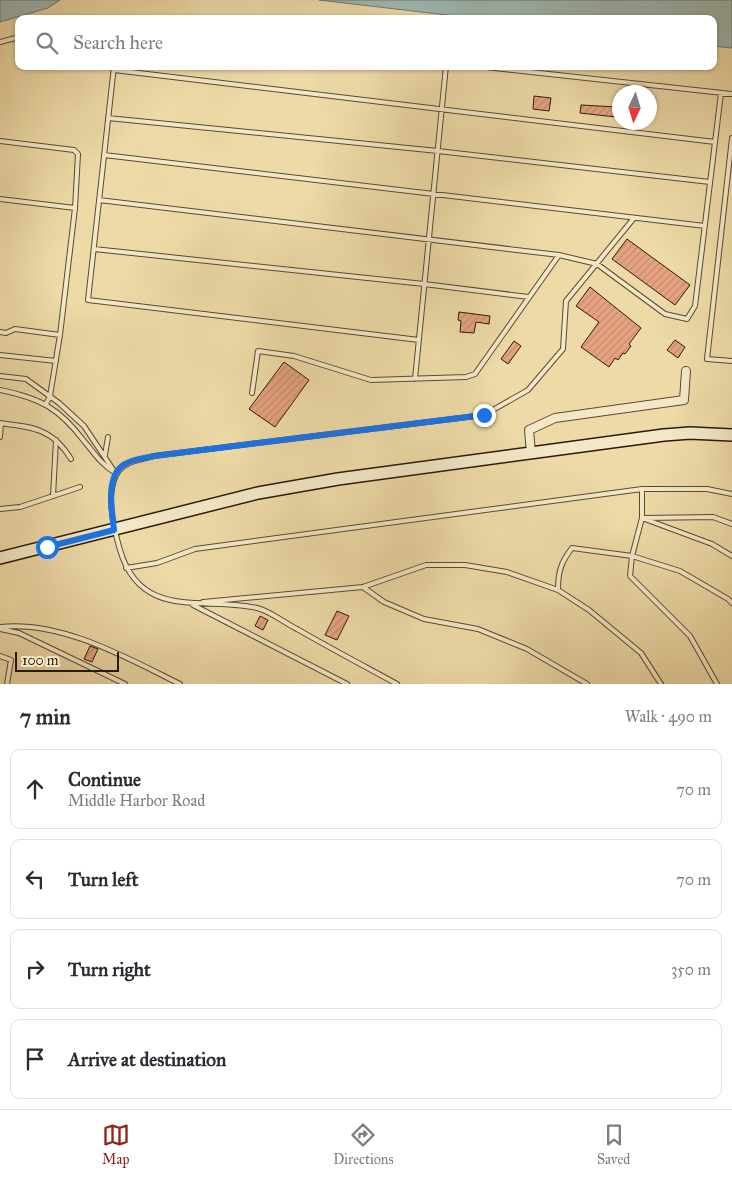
<!DOCTYPE html>
<meta charset="utf-8">
<style>
:root{--surface:#fff;--page:#f7f7f7;--text:#2b2b33;--muted:#7c7c81;--line:#e1e1e2;--accent:#8f2418}
body{margin:0;font-family:"IM FELL Great Primer",serif;background:var(--page);color:var(--text)}
.compass{position:absolute;left:612px;top:85px;width:45px;height:45px;border-radius:50%;background:var(--surface);box-shadow:0 1px 4px #0004;rotate:184deg}
.scale{position:absolute;left:15px;bottom:12px;width:104px;box-sizing:border-box;padding-left:5px;border:2px solid #291a0b;border-top:0;font-size:14px;line-height:18px;white-space:nowrap;color:#291a0b;-webkit-text-stroke:4px #f3e7c6;paint-order:stroke}
.stop{position:absolute;width:15px;height:15px;margin:-11px;border:4px solid #1a73e8;border-radius:50%;background:#fff}
.stop.end{background:#1a73e8;border-color:#fff;box-shadow:0 1px 5px #0008}
.list{margin:0;padding:0;list-style:none}
h2{display:flex;justify-content:space-between;align-items:center;height:65px;margin:0;padding:0 20px;font-size:21px}
h2 small{font-size:16px;font-weight:400;color:var(--muted)}
.list li{display:grid;grid-template-columns:32px 1fr auto;gap:15px;align-items:center;box-sizing:border-box;height:80px;margin:0 10px 10px;padding:0 10px;border:1px solid var(--line);border-radius:10px}
.list b{display:block;font-size:19px;white-space:nowrap}
.list p{margin:0;font-size:16px;white-space:nowrap;color:var(--muted)}
.list em{font-size:16px;font-style:normal;color:var(--muted)}
.icon{flex:none;width:28px;height:28px;fill:none;stroke:currentColor;stroke-width:2;stroke-linecap:round;stroke-linejoin:round}
.map{position:relative;flex:none;width:732px;height:684px;overflow:hidden}
.search{position:absolute;background:var(--surface);box-shadow:0 1px 4px #0004;left:15px;right:15px;top:15px;height:55px;display:flex;align-items:center;gap:12px;box-sizing:border-box;padding:0 18px;border-radius:10px;color:var(--muted);font-size:19px}
.sheet{height:425px;background:var(--surface)}
nav{display:flex;justify-content:space-around;align-items:center;box-sizing:border-box;height:70px;border-top:1px solid var(--line);background:var(--surface);font-size:14px;color:var(--muted)}
nav a{display:grid;justify-items:center;gap:2px}
nav .on{color:var(--accent)}
.map>svg:first-child{display:block}
</style>
<div class="map">
<svg width="732" height="684" viewBox="0 0 732 684">
<defs>
<pattern id="building-hatch" width="6" height="6" patternUnits="userSpaceOnUse" patternTransform="scale(1.25)"><rect width="6" height="6" fill="#e6a280"/><path d="M-1 1l2-2M0 6l6-6M5 7l2-2" fill="none" stroke="#c58b6d"/></pattern>
</defs>
<rect width="100%" height="100%" fill="#eddaa7"/>
<filter id="stains"><feTurbulence type="fractalNoise" baseFrequency=".004" numOctaves="4"/><feColorMatrix values="0 0 0 0 .2 0 0 0 0 .09 0 0 0 0 .02 0 0 0 .5 -.17"/></filter>
<radialGradient id="worn" r=".72"><stop offset=".6" stop-color="#630" stop-opacity="0"/><stop offset="1" stop-color="#630" stop-opacity=".3"/></radialGradient>
<!-- water -->
<path fill="#9eb8b3" stroke="#6f7970" d="M0 0H60L48 8 0 22Z
M319 0H732V48L713 46V19H481Z"/>
<!-- building -->
<path fill="url(#building-hatch)" stroke="#291a0b" d="M534 96 551 98 549 111 533 109Z
M581 105 617 107 616 117 580 113Z
M627 239 690 285 675 305 612 259Z
M590 287 641 328 629 344 631 346 625 354 623 353 618 360 615 358 609 367 581 347 599 322 576 306Z
M459 312 490 316 489 324 476 322 474 333 460 332 461 321 458 320Z
M675 340 685 347 678 358 667 350Z
M514 341 521 346 508 364 501 359Z
M284 362 309 380 275 427 249 409Z
M337 611 349 616 337 640 325 635Z
M260 616 268 620 263 630 255 626Z
M90 646 98 649 92 662 84 659Z"/>
<g fill="none" stroke-linecap="round" stroke-linejoin="round">
<!-- service casing -->
<g stroke="#5a4a32" stroke-width="6">
<path id="service" d="M0 42 19 37
M114 66 88 300 419 340
M477 66 732 94
M114 70 715 142
M108 118 438 151 710 182
M732 138 707 359 732 361
M0 141 74 150 78 154 75 208
M104 155 705 226
M0 199 75 208 60 335 15 329 6 333 0 332
M99 200 559 255
M94 249 424 284 529 297
M0 355 56 361
M0 376 26 379 59 403 84 426 116 474
M415 379 446 66
M0 390C40 398 59 408 84 441 94 453 101 464 114 472
M252 393 258 351 294 356 371 380 466 377 475 374 559 255 597 264 665 314 687 319 695 306 721 93
M46 404 50 396 60 335
M0 423C33 427 53 429 71 459
M0 437 1 423
M105 455 108 437
M642 489V518L632 556 572 548C561 562 558 572 558 590L589 610 641 653 661 684
M53 496 56 440
M0 509 20 507 80 487
M642 518 712 544 732 556
M644 518 713 517 732 524
M126 568 157 563 195 549 642 489H707L732 494
M363 587 384 602 424 619 478 629 527 649 587 684
M203 602 363 587 426 565H465L507 572 558 590
M193 605 347 684
M0 627C61 620 127 658 180 684
M0 629 19 633 125 684
M0 656 11 660 7 684
M397 684C364 666 330 648 297 629 285 623 270 611 257 608 203 596 141 621 120 550 115 533 111 516 111 498 113 465 125 463 154 456L484 415 528 390 563 349 566 301 634 218
M717 684 690 636 630 576 632 556 680 571 728 599 732 603"/>
</g>
<!-- minor casing -->
<g stroke="#5a4a32" stroke-width="10">
<path id="minor" d="M531 453 529 430 555 418 684 400 686 371"/>
</g>
<!-- secondary casing -->
<g stroke="#291a0b" stroke-width="14">
<path id="secondary" d="M0 558 258 493 338 479 664 435 690 433 732 435"/>
</g>
<!-- service -->
<use href="#service" stroke="#f3e7c6" stroke-width="4"/>
<!-- minor -->
<use href="#minor" stroke="#f3e7c6" stroke-width="8"/>
<!-- secondary -->
<use href="#secondary" stroke="#f3e7c6" stroke-width="11"/>
</g>
<g fill="none" stroke-linecap="round" stroke-linejoin="round">
<!-- route -->
<path stroke="#1a73e8" stroke-width="6" d="M47 547 114 530C112 511 104 473 127 463 134 459 146 458 154 456L484 415"/>
</g>
<rect width="100%" height="100%" filter="url(#stains)"/>
<rect width="100%" height="100%" fill="url(#worn)"/>
</svg>
<svg class="compass" viewBox="-18 -18 36 36"><path d="M0-13l5 13h-10z" fill="#e53935"/><path d="M0 13l5-13h-10z" fill="#7c7c81"/></svg>
<div class="scale">100 m</div>
<div class="stop" style="left:47px;top:547px"></div>
<div class="stop end" style="left:484px;top:415px"></div>
<div class="search"><svg class="icon" aria-label="search" viewBox="0 0 24 24"><circle cx="10" cy="10" r="6"/><path d="M15 15l6 6"/></svg>Search here</div>
</div>
<section class="sheet">
<h2>7 min<small>Walk · 490 m</small></h2>
<ul class="list">
<li><svg class="icon" aria-label="ahead" viewBox="0 0 24 24"><path d="M12 20V5M6 11l6-6 6 6"/></svg><div><b>Continue</b><p>Middle Harbor Road</p></div><em>70 m</em></li>
<li><svg class="icon" aria-label="left" viewBox="0 0 24 24"><path d="M17 20v-9H6M10 6l-5 5 5 5"/></svg><div><b>Turn left</b></div><em>70 m</em></li>
<li><svg class="icon" aria-label="right" viewBox="0 0 24 24"><path d="M7 20v-9h11M14 6l5 5-5 5"/></svg><div><b>Turn right</b></div><em>350 m</em></li>
<li><svg class="icon" aria-label="arrive" viewBox="0 0 24 24"><path d="M6 21V4h12l-3 4 3 4H6"/></svg><div><b>Arrive at destination</b></div></li>
</ul>
</section>
<nav>
<a class="on"><svg class="icon" aria-label="map" viewBox="0 0 24 24"><path d="M3 6l6-2 6 2 6-2v14l-6 2-6-2-6 2zM9 4v14M15 6v14"/></svg>Map</a>
<a><svg class="icon" aria-label="directions" viewBox="0 0 24 24"><path d="M12 3l9 9-9 9-9-9zM9 14v-3h6M13 9l2 2-2 2"/></svg>Directions</a>
<a><svg class="icon" aria-label="saved" viewBox="0 0 24 24"><path d="M7 4h10v16l-5-4-5 4z"/></svg>Saved</a>
</nav>
